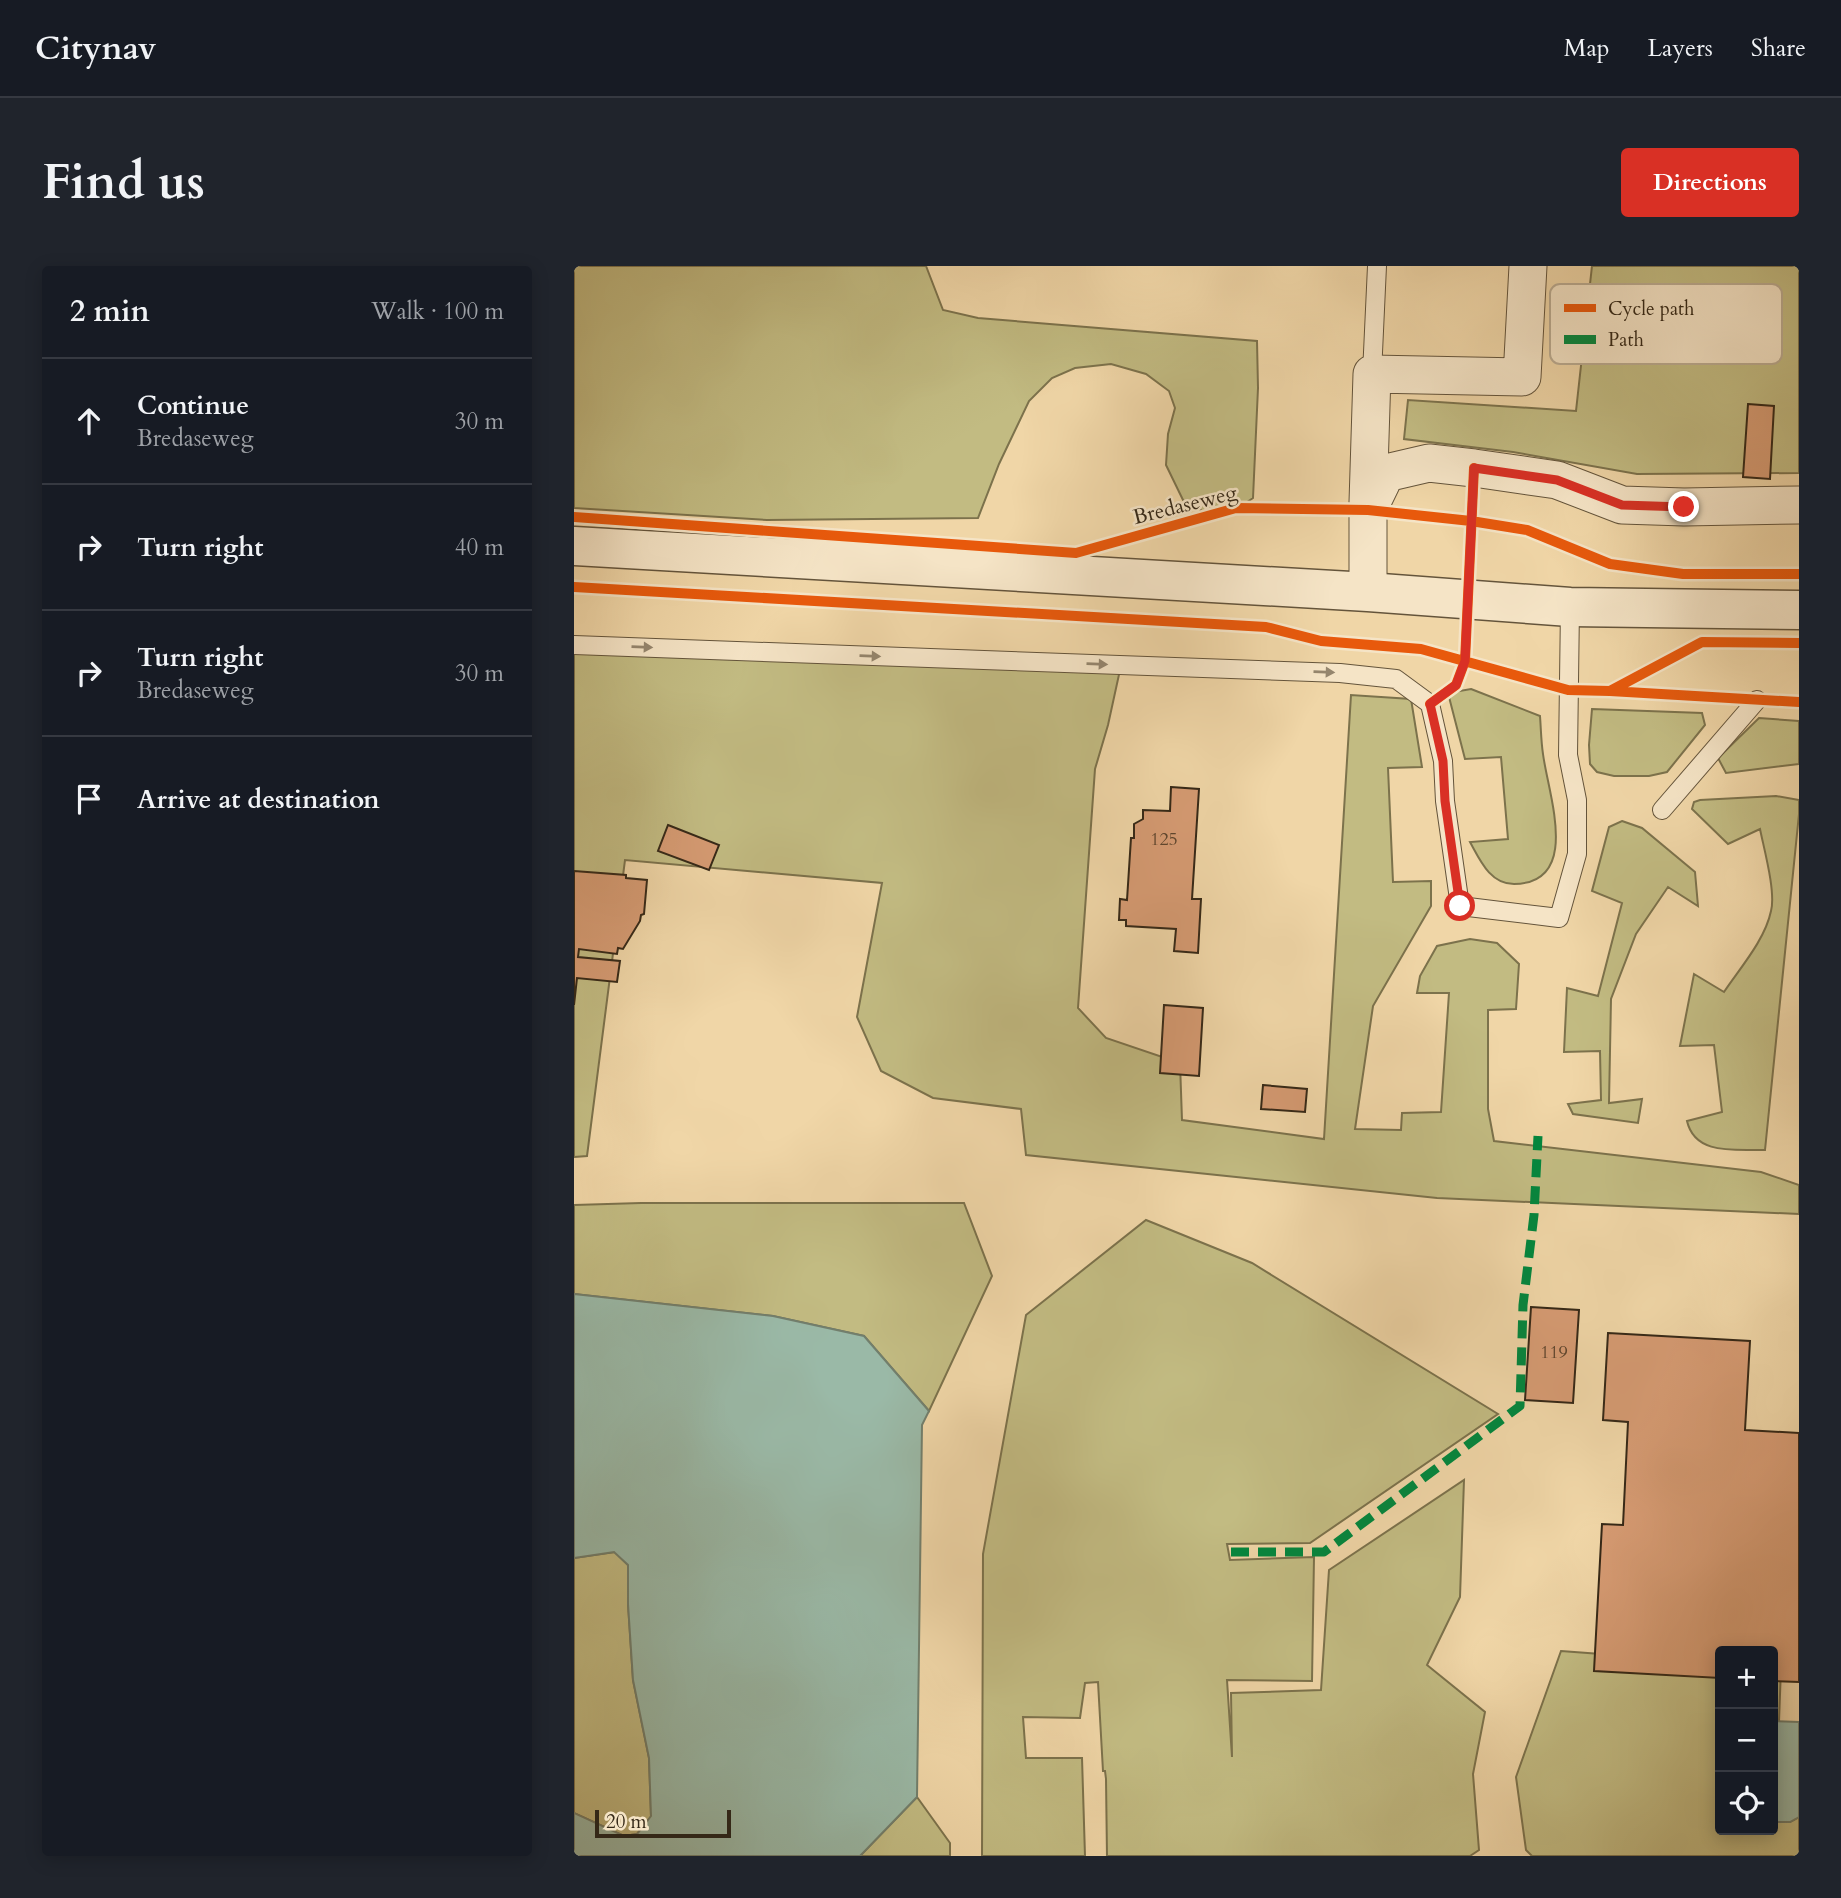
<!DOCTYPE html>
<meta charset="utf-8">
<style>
:root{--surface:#171b24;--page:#20242c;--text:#f1f3f6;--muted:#9ea1a6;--line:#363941;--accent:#d93025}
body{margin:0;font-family:Cardo,serif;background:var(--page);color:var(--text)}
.controls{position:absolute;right:21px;bottom:21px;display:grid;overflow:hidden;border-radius:7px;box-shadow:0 4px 18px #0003}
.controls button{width:63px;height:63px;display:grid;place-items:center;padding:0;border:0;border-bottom:2px solid var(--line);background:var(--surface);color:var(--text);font:35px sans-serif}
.scale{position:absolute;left:21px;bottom:18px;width:136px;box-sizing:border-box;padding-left:7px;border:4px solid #352817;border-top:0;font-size:19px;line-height:24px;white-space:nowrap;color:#352817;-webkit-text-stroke:5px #f5e4c6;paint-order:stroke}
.stop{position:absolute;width:21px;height:21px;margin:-16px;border:5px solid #d93025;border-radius:50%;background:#fff}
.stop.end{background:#d93025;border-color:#fff;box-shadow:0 2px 7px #0008}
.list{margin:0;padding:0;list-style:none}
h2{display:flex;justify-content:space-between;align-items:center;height:91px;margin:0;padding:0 28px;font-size:30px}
h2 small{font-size:23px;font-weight:400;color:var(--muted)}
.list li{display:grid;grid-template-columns:46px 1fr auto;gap:21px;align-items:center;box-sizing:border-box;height:126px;padding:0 28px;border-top:2px solid var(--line)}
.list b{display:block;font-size:26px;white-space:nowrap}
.list p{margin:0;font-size:23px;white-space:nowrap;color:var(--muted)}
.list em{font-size:23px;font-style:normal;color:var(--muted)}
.icon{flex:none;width:38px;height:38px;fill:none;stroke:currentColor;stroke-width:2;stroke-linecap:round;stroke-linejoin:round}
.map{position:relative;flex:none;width:1225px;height:1590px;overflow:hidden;border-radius:7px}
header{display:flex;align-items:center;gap:42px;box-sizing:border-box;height:98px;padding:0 35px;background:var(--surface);border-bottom:2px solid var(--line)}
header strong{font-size:33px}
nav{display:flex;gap:38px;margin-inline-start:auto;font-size:24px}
.intro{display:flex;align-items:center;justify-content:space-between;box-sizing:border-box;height:168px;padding:0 42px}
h1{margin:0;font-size:49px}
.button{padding:18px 32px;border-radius:7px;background:var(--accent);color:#fff;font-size:24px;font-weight:700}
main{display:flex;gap:42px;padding:0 42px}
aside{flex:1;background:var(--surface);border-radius:7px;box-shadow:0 4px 18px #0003}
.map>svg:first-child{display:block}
</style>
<header>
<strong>Citynav</strong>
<nav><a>Map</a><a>Layers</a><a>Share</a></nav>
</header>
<div class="intro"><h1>Find us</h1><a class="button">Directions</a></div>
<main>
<aside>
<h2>2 min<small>Walk · 100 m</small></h2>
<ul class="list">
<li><svg class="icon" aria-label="ahead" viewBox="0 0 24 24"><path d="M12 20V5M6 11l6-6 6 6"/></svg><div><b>Continue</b><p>Bredaseweg</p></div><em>30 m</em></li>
<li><svg class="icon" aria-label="right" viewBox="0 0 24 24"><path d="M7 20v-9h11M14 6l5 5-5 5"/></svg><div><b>Turn right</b></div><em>40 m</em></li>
<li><svg class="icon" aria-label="right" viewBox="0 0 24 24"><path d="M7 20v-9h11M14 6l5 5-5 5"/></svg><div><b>Turn right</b><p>Bredaseweg</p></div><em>30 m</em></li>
<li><svg class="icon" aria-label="arrive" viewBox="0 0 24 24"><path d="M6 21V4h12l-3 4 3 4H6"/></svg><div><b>Arrive at destination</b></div></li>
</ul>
</aside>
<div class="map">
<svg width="1225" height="1590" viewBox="0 0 1225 1590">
<rect width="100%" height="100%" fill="#f0d6a7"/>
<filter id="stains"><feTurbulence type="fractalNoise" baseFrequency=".00286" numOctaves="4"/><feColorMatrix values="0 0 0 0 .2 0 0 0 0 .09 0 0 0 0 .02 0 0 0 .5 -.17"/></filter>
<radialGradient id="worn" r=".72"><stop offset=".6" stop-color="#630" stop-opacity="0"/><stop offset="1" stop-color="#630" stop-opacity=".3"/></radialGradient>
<!-- green -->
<path fill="#c2bb82" stroke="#7c724c" stroke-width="2" d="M0 0H352L369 44 404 52 683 75 684 122 679 232 663 243 632 247 609 234 592 199 594 168 601 142 595 125 572 108 537 98 501 102 478 112 455 135 425 198 404 252 193 254 0 242Z
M1018 0H1225V207L1063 208 939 186 830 173 834 134 1002 145Z
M0 386 546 404 534 459 521 503 504 742 532 772 606 797 608 854 750 873 777 429 837 433 848 501 814 502 819 616 857 615V640L799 740 781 863 827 864 828 847 867 846 875 727H843L846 710 863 680 896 673 923 677 945 698 942 743 914 744V843L920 875 1187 906 1225 919V948L863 932 452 889 447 843 359 832 307 805 283 751 308 617 51 594 13 890 0 891Z
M897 423 966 450C967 463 967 475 969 488 974 528 1008 617 940 618 916 618 906 594 896 576L934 573 927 491 891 493 874 427Z
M1018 443 1128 447 1131 459 1093 506 1075 510H1040L1023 506 1016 498 1015 479Z
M1185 452 1225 455V498L1152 507 1144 492Z
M1202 530 1225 534V548L1191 884C1162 883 1121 890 1113 855L1148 846 1140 779 1106 780 1120 708 1150 726C1166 702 1191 674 1197 645 1202 626 1190 583 1186 563L1154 578 1118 543 1120 536 1126 534Z
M1048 555 1068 562 1121 606 1124 640 1094 621 1062 668 1037 733 1035 837 1068 833 1064 857 999 848 994 838 1027 834 1026 785 990 786 993 722 1024 730 1048 637 1018 625 1035 561Z
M67 937H390L418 1010 355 1145 290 1070 199 1050 0 1028V939Z
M572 954 678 997 924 1148 736 1277 653 1278 656 1294 740 1291 738 1415 653 1414 658 1491 657 1427 747 1424 755 1304 890 1214 886 1331 853 1399 911 1446 899 1508 905 1584 896 1590H533L532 1513 531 1505H529L524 1416 511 1417 506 1452 449 1451 452 1492H508L511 1590H408L409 1288 452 1049Z
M41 1286 54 1299V1338L59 1414 75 1492 77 1551 63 1568 50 1570 0 1547V1292Z
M987 1385 1146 1397V1564H1199V1556H1216L1225 1551V1590H958L952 1584 942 1511Z
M1199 1402H1207L1205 1455H1199Z
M343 1531 376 1577V1590H286Z"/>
<!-- water -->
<path fill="#9ab9a7" stroke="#727f6d" stroke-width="2" d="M0 1028 199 1050 290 1070 355 1145 348 1159 343 1531 286 1590H0V1547L50 1570 63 1568 77 1550 75 1492 59 1414 54 1338V1299L40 1286 0 1292Z
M1199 1455 1225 1456V1551L1216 1556H1199Z"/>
<!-- building -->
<path fill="#d69b73" stroke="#352817" stroke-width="2" d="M1174 138 1200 140 1196 213 1169 211Z
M597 521 625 523 618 633H627L624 687 600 685 602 663 552 660V654H545L546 633 553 634 557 572H560V558L569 553V544L596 545Z
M94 559 145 579 135 604 84 585Z
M0 605 52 609V612L73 614 70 648 67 649 66 655 49 683 44 682 43 688 5 683 4 691 46 695 43 716 3 712 0 739Z
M590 739 629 742 625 810 586 807Z
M689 819 733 823 731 846 687 843Z
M957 1041 1005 1044 999 1137 951 1134Z
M1034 1067 1176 1075 1171 1164 1225 1167V1416L1199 1415V1385H1146V1412L1020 1405 1028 1258 1049 1259 1054 1156 1029 1154Z"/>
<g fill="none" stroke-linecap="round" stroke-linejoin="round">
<!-- service casing -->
<g stroke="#64543b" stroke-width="20">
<path id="service" d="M798 108 803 0
M0 379 766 407 822 413 856 438 869 495 871 535 886 640 985 652 1003 588V534L994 489 996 341
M1088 544 1183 434"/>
</g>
<!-- minor casing -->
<g stroke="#64543b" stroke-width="39">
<path id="minor" d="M794 236 798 108 948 111 954 0
M794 326V244L812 207 855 197 900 202 983 214 1048 239 1110 241 1225 239"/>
</g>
<!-- tertiary casing -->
<g stroke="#64543b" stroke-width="41">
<path id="tertiary" d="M0 280 794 326 996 341 1225 344"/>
</g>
<!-- service -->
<use href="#service" stroke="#f5e4c6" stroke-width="18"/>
<!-- minor -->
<use href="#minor" stroke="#f5e4c6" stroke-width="37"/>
<!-- tertiary -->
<use href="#tertiary" stroke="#f5e4c6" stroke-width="38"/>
<!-- quiet -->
<path stroke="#00873e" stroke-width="9" stroke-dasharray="18 9" stroke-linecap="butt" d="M657 1286H750L946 1140 949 1039 960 949 964 870"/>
<!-- cycleway casing -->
<g stroke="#f5e4c6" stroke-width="15">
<path id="cycleway" d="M0 251 502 287 662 242 794 244 897 255 953 264 1036 298 1109 308H1225
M0 321 692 361 747 375 847 383 994 424 1036 425 1225 436
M1036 425 1128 376 1225 377
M856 438 882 419 891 395 900 202"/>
</g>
<!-- cycleway -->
<use href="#cycleway" stroke="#e8590c" stroke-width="10"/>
</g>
<!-- one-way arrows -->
<defs><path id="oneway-solid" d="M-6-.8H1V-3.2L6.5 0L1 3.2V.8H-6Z" transform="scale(1.75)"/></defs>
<g fill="#95866e">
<use href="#oneway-solid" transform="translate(68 381) rotate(2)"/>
<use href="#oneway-solid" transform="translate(296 390) rotate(2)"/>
<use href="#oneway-solid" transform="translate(523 398) rotate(2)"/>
<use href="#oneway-solid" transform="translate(750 406) rotate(2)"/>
</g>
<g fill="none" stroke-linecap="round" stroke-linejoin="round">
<!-- route -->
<path stroke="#d93025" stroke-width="9" d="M886 640 871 535 869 495 856 438 882 419 891 395 900 202 983 214 1048 239 1110 241"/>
</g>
<g text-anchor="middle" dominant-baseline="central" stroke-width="5" stroke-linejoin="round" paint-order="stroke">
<!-- number labels -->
<g font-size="18" fill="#5d452e">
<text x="590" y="573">125</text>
<text x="980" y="1086">119</text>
</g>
<!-- street labels -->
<g font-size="21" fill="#352817" stroke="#f5e4c6">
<text transform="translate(611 239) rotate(-14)">Bredaseweg</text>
</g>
</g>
<!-- legend -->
<rect x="976" y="18" width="232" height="80" rx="10" fill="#f5e4c6" stroke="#bbac92" stroke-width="2"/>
<rect x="990" y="38" width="32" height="8" fill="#e8590c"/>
<rect x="990" y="69" width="32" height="9" fill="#00873e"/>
<g font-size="19" fill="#352817">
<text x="1034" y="49">Cycle path</text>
<text x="1034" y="80">Path</text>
</g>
<rect width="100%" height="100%" filter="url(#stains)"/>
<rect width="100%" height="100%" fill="url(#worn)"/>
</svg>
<div class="controls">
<button>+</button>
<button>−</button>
<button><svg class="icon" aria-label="locate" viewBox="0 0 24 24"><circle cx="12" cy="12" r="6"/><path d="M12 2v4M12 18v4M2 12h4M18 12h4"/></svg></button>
</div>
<div class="scale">20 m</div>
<div class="stop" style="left:886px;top:640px"></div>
<div class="stop end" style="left:1110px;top:241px"></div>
</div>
</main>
